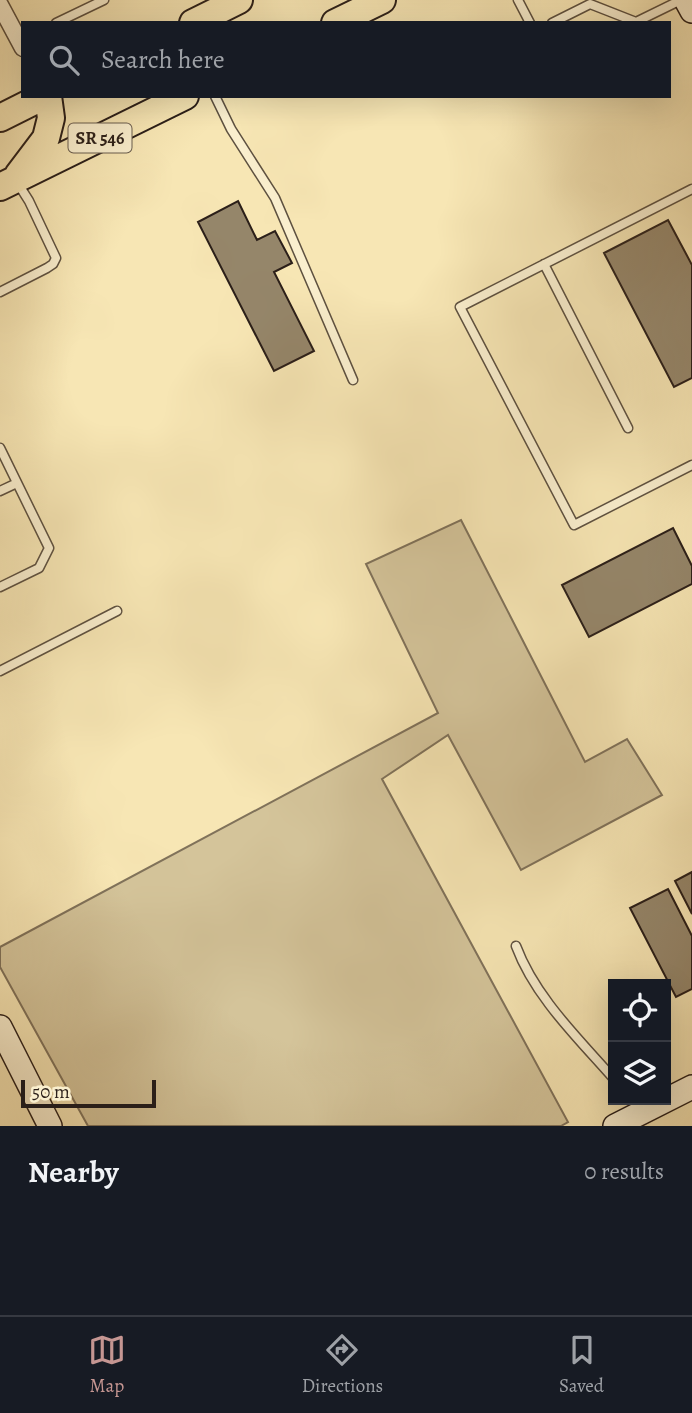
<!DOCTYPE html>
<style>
:root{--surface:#171b24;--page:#242831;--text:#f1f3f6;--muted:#9ea1a6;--line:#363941;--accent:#c59692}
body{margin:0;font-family:Alegreya,serif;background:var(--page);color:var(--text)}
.controls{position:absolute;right:21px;bottom:21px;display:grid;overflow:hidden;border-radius:0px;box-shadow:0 7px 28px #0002}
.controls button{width:63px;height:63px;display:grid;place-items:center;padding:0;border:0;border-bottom:2px solid var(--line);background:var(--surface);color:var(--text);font:35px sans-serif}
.scale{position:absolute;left:21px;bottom:18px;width:135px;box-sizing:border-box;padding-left:7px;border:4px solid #2b1f19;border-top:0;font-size:19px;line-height:24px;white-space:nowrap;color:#2b1f19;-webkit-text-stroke:5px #faefce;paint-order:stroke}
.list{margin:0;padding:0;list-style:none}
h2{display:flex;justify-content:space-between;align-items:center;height:91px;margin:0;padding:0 28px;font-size:30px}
h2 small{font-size:23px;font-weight:400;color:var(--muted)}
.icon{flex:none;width:38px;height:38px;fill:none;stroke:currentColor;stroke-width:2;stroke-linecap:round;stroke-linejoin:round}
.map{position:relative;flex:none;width:692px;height:1126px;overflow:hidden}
.search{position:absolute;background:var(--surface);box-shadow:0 7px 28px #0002;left:21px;right:21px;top:21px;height:77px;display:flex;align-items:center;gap:18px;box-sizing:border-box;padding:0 24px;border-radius:0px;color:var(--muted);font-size:26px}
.sheet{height:189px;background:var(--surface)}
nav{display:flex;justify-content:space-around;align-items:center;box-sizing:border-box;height:98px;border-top:2px solid var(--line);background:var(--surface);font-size:19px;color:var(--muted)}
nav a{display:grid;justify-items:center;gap:4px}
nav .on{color:var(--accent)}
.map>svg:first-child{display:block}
</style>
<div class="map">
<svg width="692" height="1126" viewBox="0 0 692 1126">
<rect width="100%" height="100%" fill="#f7e6b4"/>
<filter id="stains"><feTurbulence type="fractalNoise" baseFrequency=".00286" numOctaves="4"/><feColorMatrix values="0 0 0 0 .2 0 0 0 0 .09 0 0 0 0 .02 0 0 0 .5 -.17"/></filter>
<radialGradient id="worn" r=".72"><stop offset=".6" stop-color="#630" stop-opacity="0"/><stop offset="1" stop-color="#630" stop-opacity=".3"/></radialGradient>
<!-- green -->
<path fill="#d4c49a" stroke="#80725a" stroke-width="2" d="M461 520 585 762 627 739 662 795 521 870 448 735 382 779 568 1122 561 1126H88L0 967V947L438 713 366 564Z"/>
<!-- building -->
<path fill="#95866a" stroke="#2b1f19" stroke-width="2" d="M238 201 257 240 275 231 292 263 274 272 314 351 274 371 198 222Z
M668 220 692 265V378L674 387 604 253Z
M673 528 692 566V584L589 637 562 585Z
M692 872V914L675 881Z
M668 889 692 936V989L676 997 630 908Z"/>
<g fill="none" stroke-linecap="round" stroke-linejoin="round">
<!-- lane casing -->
<g stroke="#5e5140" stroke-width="11">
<path id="lane" d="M518 0 530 23
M56 23 104 0
M552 23 590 4 636 22 681 0
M215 96 231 129 275 198 353 380
M692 189 460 307 574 525 692 465
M544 264 628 428
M0 292 47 268 53 264 56 258 29 201 17 182
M0 448 49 548 39 568 0 587
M0 491 17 483
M0 671 117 611
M516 946C535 997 578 1038 613 1078"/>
</g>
<!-- street casing -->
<g stroke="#5e5140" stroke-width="19">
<path id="street" d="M0 5 23 48"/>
</g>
<!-- secondary casing -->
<g stroke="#2b1f19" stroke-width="26">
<path id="secondary" d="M686 0 692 11
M0 1027 50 1126
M615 1126 692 1087"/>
</g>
<!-- primary casing -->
<g stroke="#2b1f19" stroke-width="30">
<path id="primary" d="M193 23 239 0
M335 23 382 0
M0 118 44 96
M18 175 46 138 51 118 48 96
M0 187 185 96"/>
</g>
<!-- lane -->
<use href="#lane" stroke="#faefce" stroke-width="8"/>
<!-- street -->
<use href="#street" stroke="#faefce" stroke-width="16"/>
<!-- secondary -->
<use href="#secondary" stroke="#faefce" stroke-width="23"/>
<!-- primary -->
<use href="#primary" stroke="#f7e6b4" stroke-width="26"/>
</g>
<g text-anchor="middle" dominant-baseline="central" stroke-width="6" stroke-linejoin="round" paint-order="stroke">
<!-- shield labels -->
<rect fill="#faefce" stroke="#695d4f" stroke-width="2" x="68.5" y="123.5" width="63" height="29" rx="5"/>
<g font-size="18" font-weight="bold" fill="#2b1f19">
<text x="100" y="138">SR 546</text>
</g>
</g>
<rect width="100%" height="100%" filter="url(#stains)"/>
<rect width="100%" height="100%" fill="url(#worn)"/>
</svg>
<div class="controls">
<button><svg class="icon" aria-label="locate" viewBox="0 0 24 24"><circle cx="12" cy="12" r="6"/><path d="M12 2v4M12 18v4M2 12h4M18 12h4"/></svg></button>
<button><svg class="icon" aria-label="layers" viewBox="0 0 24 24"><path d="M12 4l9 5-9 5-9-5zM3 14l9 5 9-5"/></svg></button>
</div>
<div class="scale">50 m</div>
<div class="search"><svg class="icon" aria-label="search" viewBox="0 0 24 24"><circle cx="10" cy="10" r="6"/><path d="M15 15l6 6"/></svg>Search here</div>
</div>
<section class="sheet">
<h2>Nearby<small>0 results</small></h2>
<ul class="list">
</ul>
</section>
<nav>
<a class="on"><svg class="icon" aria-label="map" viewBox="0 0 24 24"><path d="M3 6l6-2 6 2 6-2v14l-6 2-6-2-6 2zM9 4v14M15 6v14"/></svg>Map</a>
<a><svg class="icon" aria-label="directions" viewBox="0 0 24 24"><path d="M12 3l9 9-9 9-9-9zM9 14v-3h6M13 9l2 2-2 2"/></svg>Directions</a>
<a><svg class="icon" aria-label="saved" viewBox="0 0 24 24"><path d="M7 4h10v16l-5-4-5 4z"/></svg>Saved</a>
</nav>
